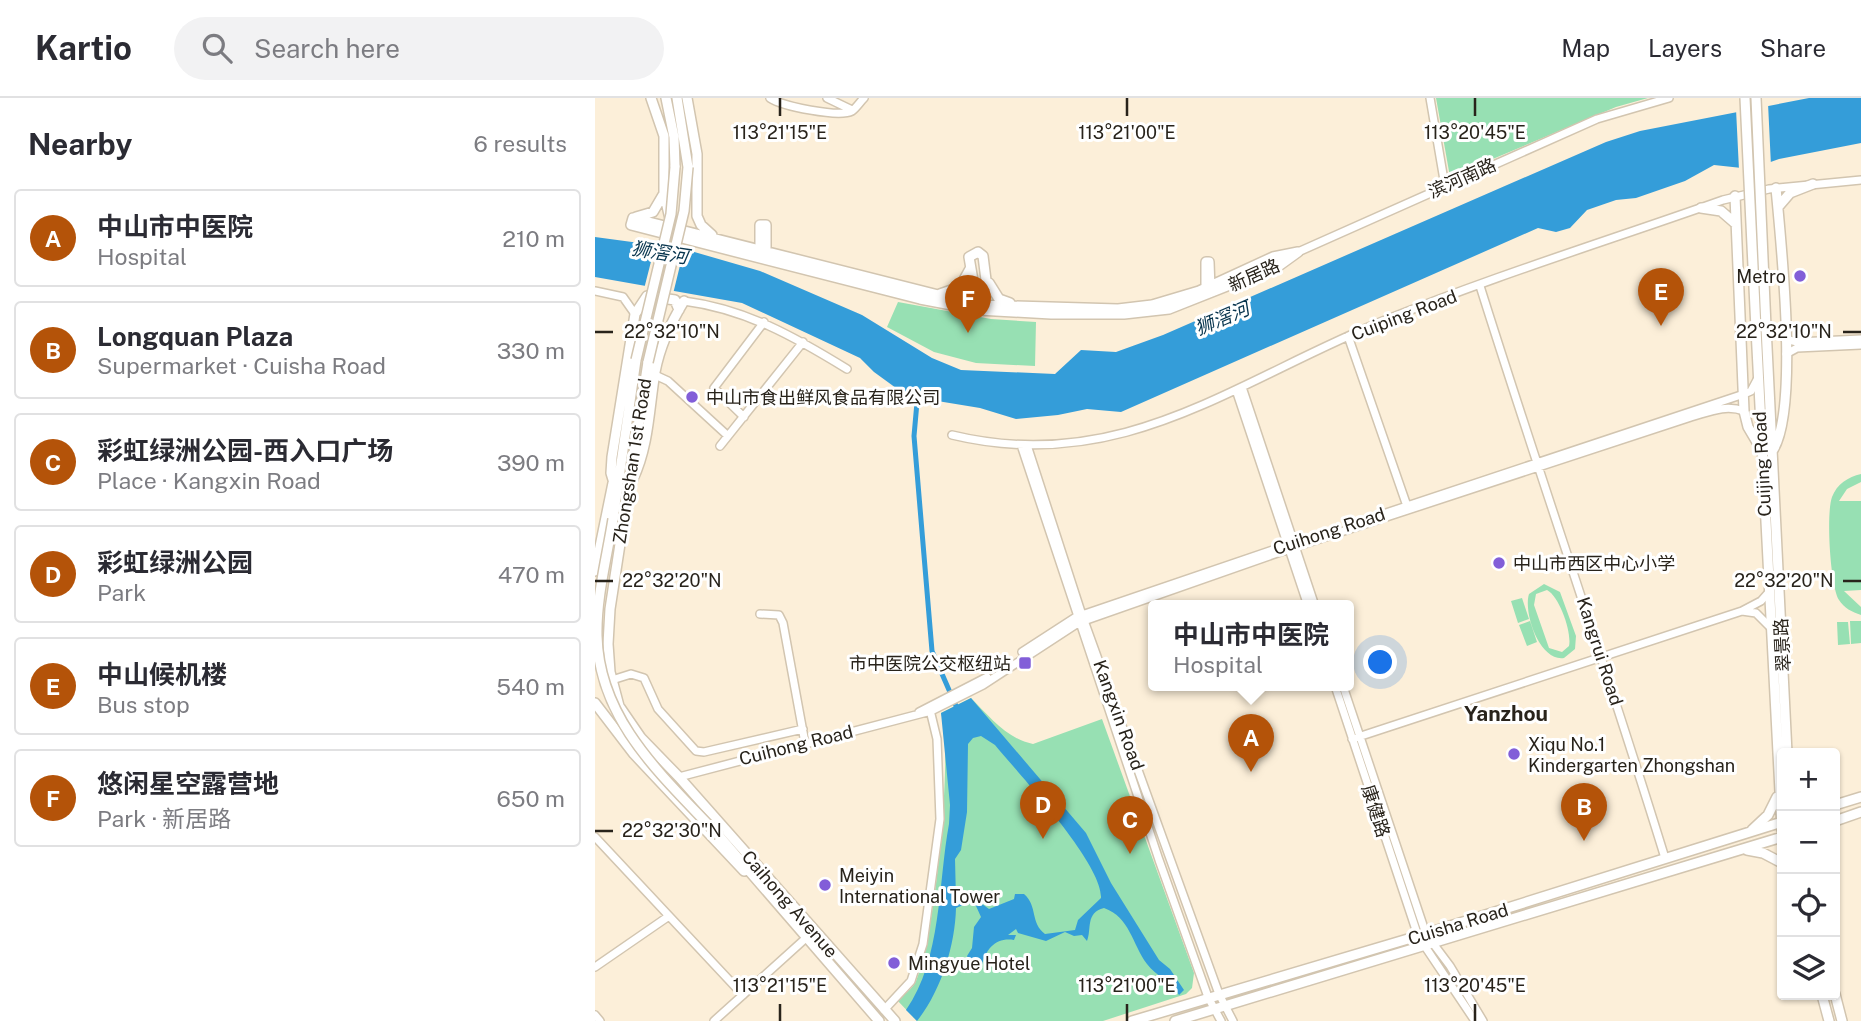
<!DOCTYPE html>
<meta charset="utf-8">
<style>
:root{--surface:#fff;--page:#f2f2f3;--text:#2b2b33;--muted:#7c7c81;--line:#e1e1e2;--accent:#b45309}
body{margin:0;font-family:"Public Sans","Noto Sans SC",sans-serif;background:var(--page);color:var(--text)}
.controls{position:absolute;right:21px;bottom:21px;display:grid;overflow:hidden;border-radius:7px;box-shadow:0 2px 5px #0004}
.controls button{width:63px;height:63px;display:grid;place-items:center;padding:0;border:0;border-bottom:2px solid var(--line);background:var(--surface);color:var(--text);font:35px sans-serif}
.you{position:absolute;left:786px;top:565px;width:24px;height:24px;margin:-18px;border:5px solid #fff;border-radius:50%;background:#1a73e8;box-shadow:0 0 0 10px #1a73e833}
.badge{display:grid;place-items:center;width:46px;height:46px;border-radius:50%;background:var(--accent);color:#fff;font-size:23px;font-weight:700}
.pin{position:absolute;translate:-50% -58px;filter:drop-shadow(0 2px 4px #0008)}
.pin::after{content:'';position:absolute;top:37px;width:24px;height:21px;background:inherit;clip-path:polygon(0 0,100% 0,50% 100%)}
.popup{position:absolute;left:553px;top:502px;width:206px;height:91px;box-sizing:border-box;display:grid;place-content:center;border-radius:7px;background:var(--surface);filter:drop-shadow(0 2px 5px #0005);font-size:23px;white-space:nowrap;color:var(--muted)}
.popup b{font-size:26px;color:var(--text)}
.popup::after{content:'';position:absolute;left:50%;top:100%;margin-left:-14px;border:14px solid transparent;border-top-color:var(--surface)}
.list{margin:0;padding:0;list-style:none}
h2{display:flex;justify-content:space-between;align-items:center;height:91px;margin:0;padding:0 28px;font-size:30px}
h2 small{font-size:23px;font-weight:400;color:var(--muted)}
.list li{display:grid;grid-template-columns:46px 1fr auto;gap:21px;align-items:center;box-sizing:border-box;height:98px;margin:0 14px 14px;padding:0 14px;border:2px solid var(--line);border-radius:7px}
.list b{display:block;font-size:26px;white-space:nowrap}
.list p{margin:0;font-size:23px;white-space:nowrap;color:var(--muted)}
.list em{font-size:23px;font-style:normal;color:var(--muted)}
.icon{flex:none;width:38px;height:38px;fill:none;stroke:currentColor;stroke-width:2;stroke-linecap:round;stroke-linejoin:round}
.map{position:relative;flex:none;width:1266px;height:923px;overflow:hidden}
header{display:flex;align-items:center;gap:42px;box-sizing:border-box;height:98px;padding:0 35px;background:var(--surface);border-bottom:2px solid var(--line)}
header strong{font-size:33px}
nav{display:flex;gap:38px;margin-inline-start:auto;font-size:24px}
.search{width:490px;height:63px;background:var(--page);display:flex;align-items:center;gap:18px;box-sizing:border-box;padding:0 24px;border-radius:38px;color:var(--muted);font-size:26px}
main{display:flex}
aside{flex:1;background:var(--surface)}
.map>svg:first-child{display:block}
</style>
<header>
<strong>Kartio</strong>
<div class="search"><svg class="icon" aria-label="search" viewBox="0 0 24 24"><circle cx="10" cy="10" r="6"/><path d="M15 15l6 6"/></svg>Search here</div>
<nav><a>Map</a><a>Layers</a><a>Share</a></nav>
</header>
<main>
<aside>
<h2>Nearby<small>6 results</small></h2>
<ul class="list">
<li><span class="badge">A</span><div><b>中山市中医院</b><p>Hospital</p></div><em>210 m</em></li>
<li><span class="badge">B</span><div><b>Longquan Plaza</b><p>Supermarket · Cuisha Road</p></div><em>330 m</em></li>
<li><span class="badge">C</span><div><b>彩虹绿洲公园-西入口广场</b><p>Place · Kangxin Road</p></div><em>390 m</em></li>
<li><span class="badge">D</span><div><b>彩虹绿洲公园</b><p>Park</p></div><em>470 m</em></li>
<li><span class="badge">E</span><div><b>中山候机楼</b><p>Bus stop</p></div><em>540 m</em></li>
<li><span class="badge">F</span><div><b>悠闲星空露营地</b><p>Park · 新居路</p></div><em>650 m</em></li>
</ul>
</aside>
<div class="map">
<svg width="1266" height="923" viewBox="0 0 1266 923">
<rect width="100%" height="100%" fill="#fcefd9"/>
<!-- green -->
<path fill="#97e0b3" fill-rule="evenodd" d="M841 0H1053L1021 9 855 79Z
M303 204 396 221 441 224 440 268 381 265 339 254 292 229Z
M1266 376V384L1252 391 1244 403H1266V492L1249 493 1266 509V517C1257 514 1249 510 1244 502 1235 487 1231 415 1237 399 1242 386 1253 379 1266 376Z
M949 486 965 494 981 538 980 551 969 560C945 564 928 515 934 496ZM952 492C965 499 977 535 974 548L967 554 954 550 939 507 941 496Z
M927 500 934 521 923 525 916 503Z
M935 523 942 544 932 548 924 527Z
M1255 523H1266V545L1256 546Z
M1242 524H1253L1255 546 1243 547Z
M376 600C394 618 412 641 438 646L507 621 599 875 597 890 591 896 508 923H322L302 902C309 897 317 891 321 883 339 847 359 652 346 615Z"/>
<!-- water -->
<path fill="#349dd9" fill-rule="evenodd" d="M1214 0H1266V45L1184 61 1156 71 1119 67 1090 83 1041 100 1021 102 992 112 975 130 961 134 943 130 526 314 492 311 463 317 421 321 385 310 312 298 279 274 265 260 147 205 0 179V139L89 151 165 173 267 217 337 260 366 272 460 276 486 252 521 254 568 237 1011 44 1045 33Z
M376 600 491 735 516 785 564 862 575 871 589 892 584 897C576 883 561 878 552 866 537 846 535 819 509 810 490 815 497 831 492 843L487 837 479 838 470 834 451 843 423 835 421 831 413 837H421L419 842C402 839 391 850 387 867L377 869 372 858 377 850 379 829 386 819 381 808 373 805 361 810C360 848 346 893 322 923L311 912C347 861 343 785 354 726L355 707 346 615ZM386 638 400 647C424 676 508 766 506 800L483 822 480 832 450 836C435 825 443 808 429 796H420L419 801 394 811 383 803 361 802 360 761 366 752 372 714 373 646 378 640Z"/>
<!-- pier -->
<path fill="#fcefd9" d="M1173 5 1176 68 1156 74 1144 72 1141 11Z
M61 144 90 147 78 196 49 191Z"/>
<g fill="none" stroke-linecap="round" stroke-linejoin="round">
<!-- canal -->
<path stroke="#349dd9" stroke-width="5" d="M323 293 319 338 337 553 361 608"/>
<!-- minor casing -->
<g stroke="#d2c5b0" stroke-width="10">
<path id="minor" d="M175 0C187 8 244 20 257 13 261 10 265 4 269 0
M232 0 257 12
M835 0 850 88
M703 154 1002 21 1074 0
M885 188C945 379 1011 568 1070 760
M0 193 28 199 40 216
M89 203C151 211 200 239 252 271
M753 238 812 408
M1190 241 1202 244 1266 241
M1191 256 1202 250 1266 247
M60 277 73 283 133 338
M647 289 720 508
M641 292 713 508
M149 319 119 290 169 224
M357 337C527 378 640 283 788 223 899 178 1015 142 1128 102L1174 91 1266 82
M426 347 564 762 613 899 626 923
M432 347 487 517 624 896 638 923
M125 348 208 244
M788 416 1149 296 1156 293 1163 280
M1174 494 1166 503 1147 513 1161 515 1176 530
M165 516 184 517 188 525 210 645
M427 554 481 519 707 442
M17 582 36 576 49 580 63 611 101 653 109 654 208 631
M740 588 823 838 880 923
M748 588 831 836 855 868 888 923
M324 614 392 579
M757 641 1147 513
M84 679 336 613 388 587 483 525 694 451 1096 319C1114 314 1130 306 1149 313
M0 739 148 897
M0 869 74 818
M289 912 316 883 328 846 345 721 342 641 335 612
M0 917 5 923
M119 923 211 840"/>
</g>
<!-- major casing -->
<g stroke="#d2c5b0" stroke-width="12">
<path id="major" d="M56 0 69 38V95L75 121
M71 0 79 39 80 69
M82 0 93 69
M92 0 102 56V118L106 127 117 137
M1140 98 1149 313 1153 329 1166 351
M1183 109 1195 95 1218 86
M1106 110 1126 113 1141 126
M41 119 58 114 68 97
M38 120 383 207 523 211 557 207 604 193 678 159 703 154 685 167 574 211 529 216H456L383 212 325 201 36 127Z
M383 154 388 158 392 190 383 212 374 159Z
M165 156V127H171V158
M394 185 404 201 415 205
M611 195V164H614L615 191
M345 196 365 189 375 171
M1171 229 1192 655
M1161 231 1187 732
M53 264 15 511 13 546 15 574 24 608 46 640 84 679 300 923
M1178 352C1204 310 1186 145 1181 90
M38 381C54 347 54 310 60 274 65 248 75 226 89 203
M22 395 16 375 17 359 40 216 52 198 80 202 84 212
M18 421 41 262
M0 473 18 385
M0 605 39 656 149 773
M1240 707 1266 699
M1240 723 1266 714
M1157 732 1173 717 1182 699
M124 738 284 923
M1152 752 1168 755 1187 765
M1240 896 1247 923
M1227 897 1234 923
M537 923 823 838 1187 724
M580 923 1187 739"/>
</g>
<!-- minor -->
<use href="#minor" stroke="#fff" stroke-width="7"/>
<!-- major -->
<use href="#major" stroke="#fff" stroke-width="9"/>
<!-- major-bridge casing -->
<g stroke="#d2c5b0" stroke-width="12" stroke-linecap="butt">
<path id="major-bridge" d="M1150 0 1161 231
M1161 0 1171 229
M41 262 76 116 80 69
M53 264 89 113 93 69
M18 421C12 459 1 500 2 538 4 624 70 680 124 738"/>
</g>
<!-- major-bridge -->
<use href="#major-bridge" stroke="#fff" stroke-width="9"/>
</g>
<!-- ticks -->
<path fill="none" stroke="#28231b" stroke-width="2.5" d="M185 0V18M532 0V18M880 0V18M0 234H18M1248 234H1266M0 483H18M1248 483H1266M0 733H18M185 906V923M532 906V923M880 906V923"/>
<!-- markers -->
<g fill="#825ed8" stroke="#fff" stroke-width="2.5">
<circle cx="1205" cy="178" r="7"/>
<circle cx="97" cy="299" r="7"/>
<circle cx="904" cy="465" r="7"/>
<rect x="423" y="558" width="14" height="14" rx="3.5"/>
<circle cx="919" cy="656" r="7"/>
<circle cx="230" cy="787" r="7"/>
<circle cx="299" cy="865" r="7"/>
</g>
<g text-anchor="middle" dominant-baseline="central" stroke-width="6" stroke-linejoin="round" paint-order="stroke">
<!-- street labels -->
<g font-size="18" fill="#28231b" stroke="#fff">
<text transform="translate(867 80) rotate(-24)">滨河南路</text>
<text transform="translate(659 177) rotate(-24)">新居路</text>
<text transform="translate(809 217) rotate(-21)">Cuiping Road</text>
<text transform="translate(37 363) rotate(-81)">Zhongshan 1st Road</text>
<text transform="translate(1167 366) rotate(-93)">Cuijing Road</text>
<text transform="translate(734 433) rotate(-18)">Cuihong Road</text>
<text transform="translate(1187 547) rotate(-93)">翠景路</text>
<text transform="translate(1005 553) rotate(72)">Kangrui Road</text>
<text transform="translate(524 617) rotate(70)">Kangxin Road</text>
<text transform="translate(201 647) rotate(-14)">Cuihong Road</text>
<text transform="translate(781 713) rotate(72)">康健路</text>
<text transform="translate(195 806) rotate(49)">Caihong Avenue</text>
<text transform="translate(863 826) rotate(-17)">Cuisha Road</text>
</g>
<!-- poi labels -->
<g font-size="18" fill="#28231b" stroke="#fff" text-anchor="start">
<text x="1191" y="178" text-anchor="end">Metro</text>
<text x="111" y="299">中山市食出鲜风食品有限公司</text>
<text x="918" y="465">中山市西区中心小学</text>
<text x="416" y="565" text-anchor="end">市中医院公交枢纽站</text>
<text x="933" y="646">Xiqu No.1<tspan x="933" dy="21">Kindergarten Zhongshan</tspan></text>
<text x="244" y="777">Meiyin<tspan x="244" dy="21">International Tower</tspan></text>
<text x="313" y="865">Mingyue Hotel</text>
</g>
<!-- water labels -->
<g font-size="19" font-style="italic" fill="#07344d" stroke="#fff">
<text transform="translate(65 154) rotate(9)">狮滘河</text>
<text transform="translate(627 220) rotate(-23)">狮滘河</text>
</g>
<!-- quarter labels -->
<g font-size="21" font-weight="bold" fill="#28231b" stroke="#fff">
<text x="911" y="615">Yanzhou</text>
</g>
</g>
<g font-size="18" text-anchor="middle" fill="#28231b" stroke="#fff" stroke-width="6" stroke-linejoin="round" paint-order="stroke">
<text x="185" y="41">113°21'15"E</text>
<text x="532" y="41">113°21'00"E</text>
<text x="880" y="41">113°20'45"E</text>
<text x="1189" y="240">22°32'10"N</text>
<text x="77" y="240">22°32'10"N</text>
<text x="1189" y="489">22°32'20"N</text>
<text x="77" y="489">22°32'20"N</text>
<text x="77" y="739">22°32'30"N</text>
<text x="185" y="894">113°21'15"E</text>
<text x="532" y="894">113°21'00"E</text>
<text x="880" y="894">113°20'45"E</text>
</g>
</svg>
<div class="controls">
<button>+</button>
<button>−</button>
<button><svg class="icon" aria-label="locate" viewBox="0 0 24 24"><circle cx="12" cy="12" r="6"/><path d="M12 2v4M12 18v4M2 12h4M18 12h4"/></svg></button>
<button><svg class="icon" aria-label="layers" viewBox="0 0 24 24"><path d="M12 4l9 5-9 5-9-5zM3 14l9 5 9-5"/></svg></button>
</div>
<div class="you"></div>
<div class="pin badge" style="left:656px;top:674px">A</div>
<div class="popup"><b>中山市中医院</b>Hospital</div>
<div class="pin badge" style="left:989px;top:743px">B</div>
<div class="pin badge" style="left:535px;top:756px">C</div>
<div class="pin badge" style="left:448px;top:741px">D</div>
<div class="pin badge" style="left:1066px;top:228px">E</div>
<div class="pin badge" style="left:373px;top:235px">F</div>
</div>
</main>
